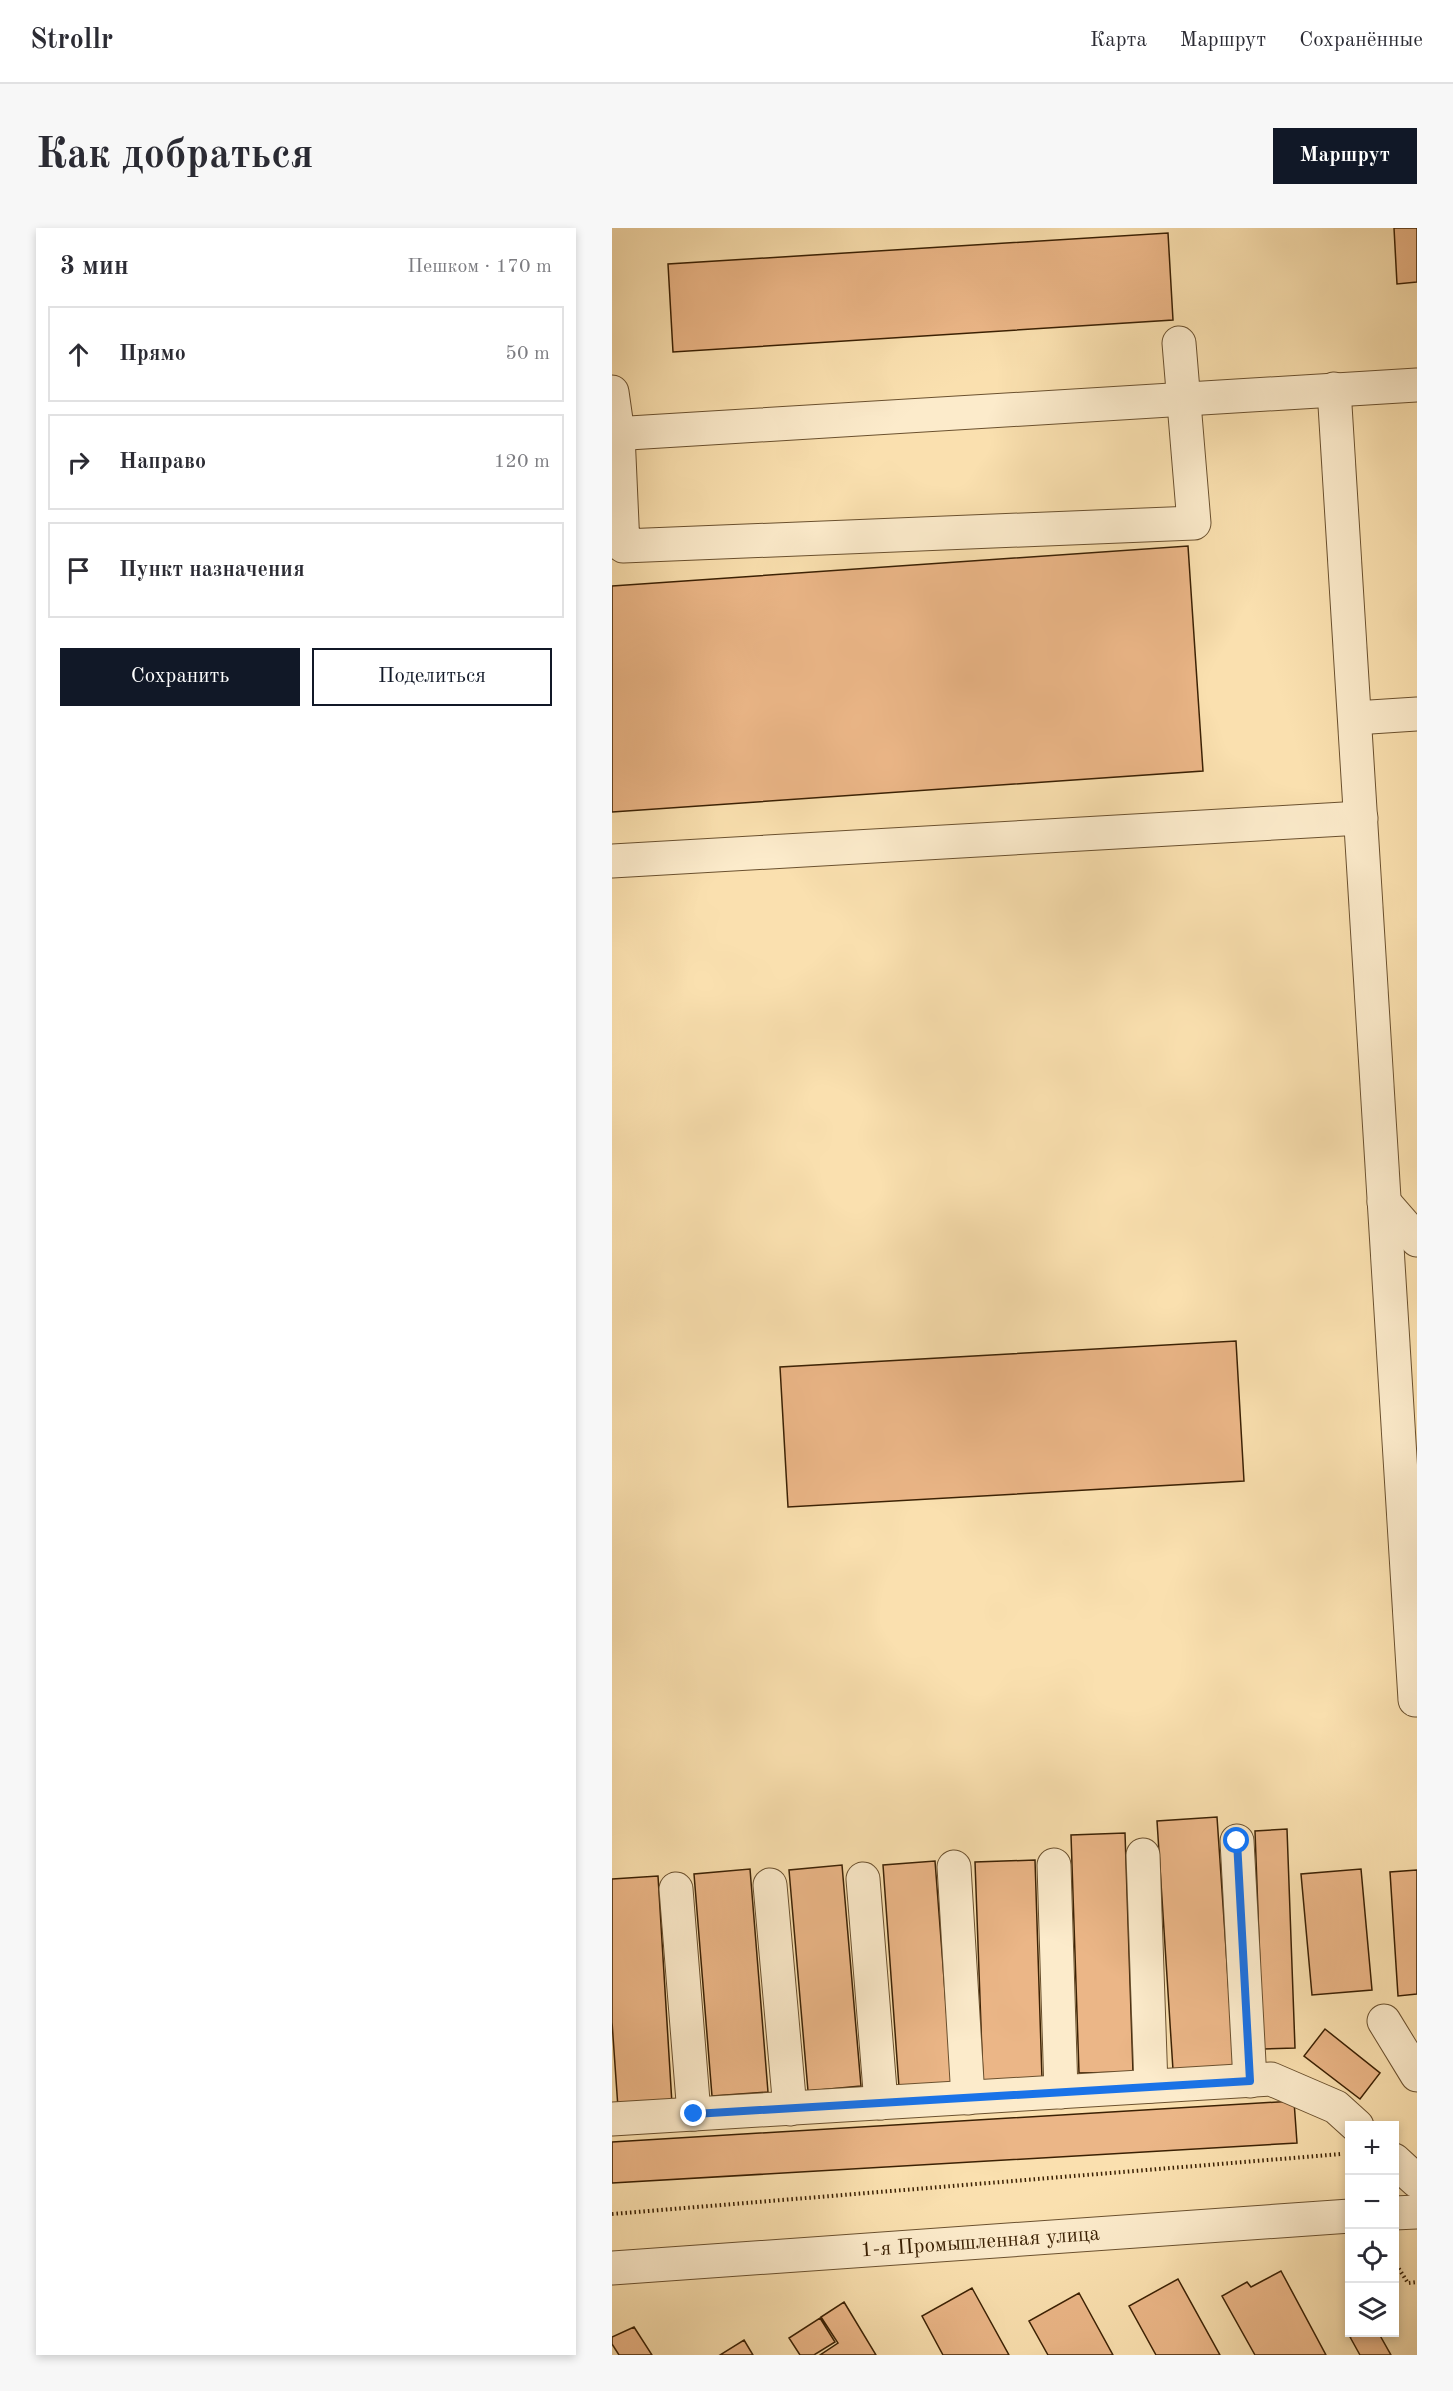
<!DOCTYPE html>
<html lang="ru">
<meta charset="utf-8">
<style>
:root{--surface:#fff;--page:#f7f7f7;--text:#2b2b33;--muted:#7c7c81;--line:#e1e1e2;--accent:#111827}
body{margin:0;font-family:"Old Standard TT",serif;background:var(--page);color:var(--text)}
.controls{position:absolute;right:18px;bottom:18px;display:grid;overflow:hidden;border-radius:0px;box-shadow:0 3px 9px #0003}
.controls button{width:54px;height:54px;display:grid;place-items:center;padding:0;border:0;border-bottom:2px solid var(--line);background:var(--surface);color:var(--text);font:30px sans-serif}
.stop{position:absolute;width:18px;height:18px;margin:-14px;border:4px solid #1a73e8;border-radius:50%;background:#fff}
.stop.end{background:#1a73e8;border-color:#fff;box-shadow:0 2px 6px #0008}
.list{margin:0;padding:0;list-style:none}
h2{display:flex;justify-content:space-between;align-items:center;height:78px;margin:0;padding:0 24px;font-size:26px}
h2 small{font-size:20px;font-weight:400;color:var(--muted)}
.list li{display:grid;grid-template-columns:39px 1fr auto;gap:18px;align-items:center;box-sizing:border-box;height:96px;margin:0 12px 12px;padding:0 12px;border:2px solid var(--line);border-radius:0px}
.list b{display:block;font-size:22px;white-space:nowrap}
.list em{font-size:20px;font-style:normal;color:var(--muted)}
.actions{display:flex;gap:12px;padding:18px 24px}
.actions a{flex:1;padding:14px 0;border:2px solid var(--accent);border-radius:0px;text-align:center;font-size:21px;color:var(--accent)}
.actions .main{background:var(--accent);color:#fff}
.icon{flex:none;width:33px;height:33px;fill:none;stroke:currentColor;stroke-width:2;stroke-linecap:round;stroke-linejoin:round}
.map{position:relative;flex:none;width:805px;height:2127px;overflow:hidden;border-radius:0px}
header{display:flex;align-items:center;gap:36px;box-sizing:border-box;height:84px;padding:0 30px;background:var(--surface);border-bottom:2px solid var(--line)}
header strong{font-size:28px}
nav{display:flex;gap:33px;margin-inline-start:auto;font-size:21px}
.intro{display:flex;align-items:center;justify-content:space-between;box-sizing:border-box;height:144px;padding:0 36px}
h1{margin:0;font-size:42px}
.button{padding:15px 27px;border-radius:0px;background:var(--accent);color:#fff;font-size:21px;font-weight:700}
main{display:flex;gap:36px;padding:0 36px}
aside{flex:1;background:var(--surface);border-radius:0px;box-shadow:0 3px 9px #0003}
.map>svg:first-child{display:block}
</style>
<header>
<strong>Strollr</strong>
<nav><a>Карта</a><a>Маршрут</a><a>Сохранённые</a></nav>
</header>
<div class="intro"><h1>Как добраться</h1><a class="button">Маршрут</a></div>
<main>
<aside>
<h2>3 мин<small>Пешком · 170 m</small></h2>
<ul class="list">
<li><svg class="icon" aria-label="ahead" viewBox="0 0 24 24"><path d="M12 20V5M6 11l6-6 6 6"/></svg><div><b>Прямо</b></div><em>50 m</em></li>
<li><svg class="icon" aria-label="right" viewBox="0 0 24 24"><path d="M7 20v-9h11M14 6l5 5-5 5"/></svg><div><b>Направо</b></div><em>120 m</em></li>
<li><svg class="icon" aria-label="arrive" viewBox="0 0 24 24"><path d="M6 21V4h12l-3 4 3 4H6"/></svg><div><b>Пункт назначения</b></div></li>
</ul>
<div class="actions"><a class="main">Сохранить</a><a>Поделиться</a></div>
</aside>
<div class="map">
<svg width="805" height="2127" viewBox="0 0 805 2127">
<rect width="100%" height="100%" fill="#fae0af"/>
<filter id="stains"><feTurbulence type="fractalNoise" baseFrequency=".00333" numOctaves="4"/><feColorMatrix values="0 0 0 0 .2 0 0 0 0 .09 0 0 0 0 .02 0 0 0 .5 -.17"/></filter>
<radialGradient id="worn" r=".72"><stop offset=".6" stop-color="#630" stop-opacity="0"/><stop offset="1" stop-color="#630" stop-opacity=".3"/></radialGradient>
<!-- building -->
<path fill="#ebb687" stroke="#3b2104" stroke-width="1.5" d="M782 0H805V54L785 56Z
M556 5 561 92 61 124 56 36Z
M576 318 591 543 0 584V358Z
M624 1113 632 1253 176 1279 168 1139Z
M605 1589 622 1838 561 1842 545 1593Z
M675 1601 683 1820 651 1821 643 1603Z
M513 1605 521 1844 467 1845 459 1607Z
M423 1632 430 1851 371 1853 363 1634Z
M323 1633 340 1855 287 1859 271 1637Z
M230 1637 249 1858 196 1863 177 1642Z
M138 1641 156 1864 100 1868 82 1646Z
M749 1641 760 1762 700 1767 689 1646Z
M805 1642V1766L786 1768 778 1644Z
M46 1648 60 1876 6 1880 0 1794V1651Z
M713 1801 768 1845 748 1871 692 1828Z
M682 1873 685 1915 0 1955V1914Z
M669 2043 714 2127H643L610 2068 635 2054 639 2059Z
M566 2051 608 2127H544L517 2078Z
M360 2060 397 2127H331L310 2088Z
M467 2065 501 2127H436L417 2093Z
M232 2074 264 2127H208L226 2115 209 2089Z
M208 2090 223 2114 202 2127H188L177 2110Z
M22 2099 40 2127H7L0 2116V2109Z
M751 2104H766L779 2127H748L738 2109Z
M132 2112 141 2127H108Z"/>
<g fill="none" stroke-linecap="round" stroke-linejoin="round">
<!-- minor casing -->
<g stroke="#6b512f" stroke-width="35">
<g id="minor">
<path d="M722 161 803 1472"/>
<path d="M0 164 6 206 11 318 582 295 567 115"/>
<path d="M0 206 805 157"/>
<path d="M743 490 805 486"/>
<path d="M0 633 749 590"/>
<path d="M772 974 805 1012"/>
<path d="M625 1613 638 1853"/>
<path d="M531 1627 539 1858"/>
<path d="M442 1637 449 1864"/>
<path d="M342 1639 356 1870"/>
<path d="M251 1651 269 1875"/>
<path d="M158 1657 178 1881"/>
<path d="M64 1661 82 1886"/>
<path d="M772 1793 805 1847"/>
<path d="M0 1891 659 1851 724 1879 745 1898"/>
<path d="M782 1932 805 1953"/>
<path d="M782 1985 805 1984"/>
<path id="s1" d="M0 2040 738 1988"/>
</g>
</g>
<!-- path -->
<path stroke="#3b2104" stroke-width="4" stroke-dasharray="1.5 3" stroke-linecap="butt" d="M0 1986 729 1926
M782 2033 796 2055 805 2054"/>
<!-- minor -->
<use href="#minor" stroke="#fcebcb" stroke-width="33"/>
</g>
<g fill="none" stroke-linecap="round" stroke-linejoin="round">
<!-- route -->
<path stroke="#1a73e8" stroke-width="8" d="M82 1886 638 1853 625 1613"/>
</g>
<g text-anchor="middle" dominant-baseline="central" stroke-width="4.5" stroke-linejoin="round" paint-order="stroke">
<!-- street labels -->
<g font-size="21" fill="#3b2104" stroke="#fcebcb">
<text stroke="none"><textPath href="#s1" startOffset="369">1-я Промышленная улица</textPath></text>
</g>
</g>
<rect width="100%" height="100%" filter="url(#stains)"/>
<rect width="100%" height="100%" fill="url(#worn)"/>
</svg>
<div class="controls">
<button>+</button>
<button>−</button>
<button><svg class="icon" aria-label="locate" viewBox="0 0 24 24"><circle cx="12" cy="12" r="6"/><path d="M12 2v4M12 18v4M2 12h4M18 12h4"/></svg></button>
<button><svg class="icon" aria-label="layers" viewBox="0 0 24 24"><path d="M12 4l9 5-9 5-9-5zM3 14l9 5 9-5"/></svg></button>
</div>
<div class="stop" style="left:625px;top:1613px"></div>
<div class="stop end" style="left:82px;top:1886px"></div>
</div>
</main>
